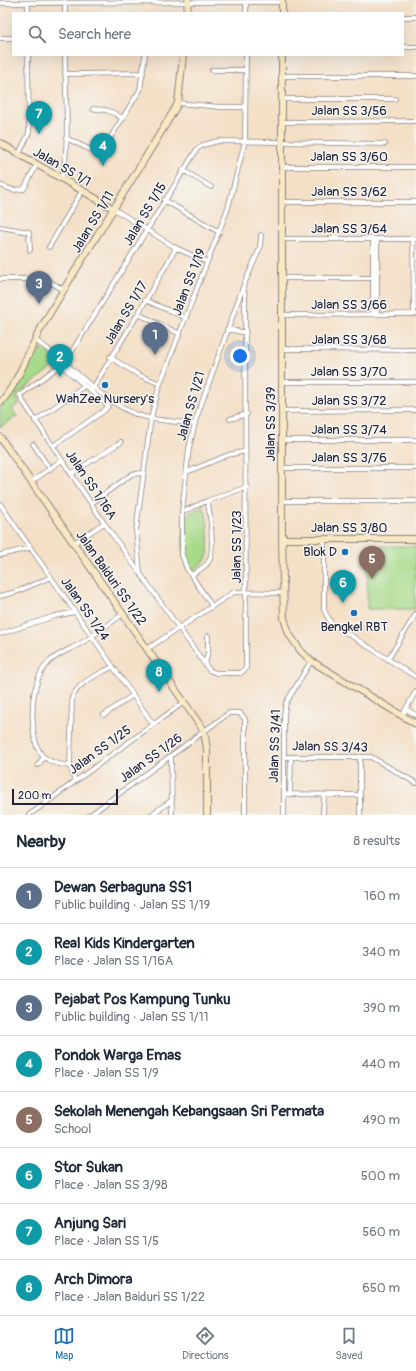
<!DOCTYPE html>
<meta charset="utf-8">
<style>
:root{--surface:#fff;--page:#f6f6f7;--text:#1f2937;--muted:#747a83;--line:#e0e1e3;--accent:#1f6fb2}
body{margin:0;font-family:Pangolin,sans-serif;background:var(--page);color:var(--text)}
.scale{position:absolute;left:12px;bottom:10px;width:106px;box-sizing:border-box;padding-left:4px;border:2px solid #22223b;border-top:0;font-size:11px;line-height:14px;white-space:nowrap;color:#22223b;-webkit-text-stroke:3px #f6f6f2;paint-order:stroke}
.you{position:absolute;left:240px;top:356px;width:14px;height:14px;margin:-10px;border:3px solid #fff;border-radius:50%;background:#1a73e8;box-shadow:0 0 0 6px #1a73e833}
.badge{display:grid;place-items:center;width:26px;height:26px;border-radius:50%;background:var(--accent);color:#fff;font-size:13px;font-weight:700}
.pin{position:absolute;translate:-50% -33px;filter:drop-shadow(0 1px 2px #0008)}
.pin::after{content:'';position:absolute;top:21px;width:14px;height:12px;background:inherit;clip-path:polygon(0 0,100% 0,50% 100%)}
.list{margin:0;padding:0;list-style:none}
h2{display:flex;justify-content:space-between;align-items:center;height:52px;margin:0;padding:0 16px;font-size:17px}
h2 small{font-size:13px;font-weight:400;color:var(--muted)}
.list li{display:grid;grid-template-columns:26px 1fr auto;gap:12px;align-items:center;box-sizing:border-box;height:56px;padding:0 16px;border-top:1px solid var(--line)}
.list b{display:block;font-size:15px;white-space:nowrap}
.list p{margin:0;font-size:13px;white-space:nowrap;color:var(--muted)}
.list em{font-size:13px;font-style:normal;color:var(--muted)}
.icon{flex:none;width:22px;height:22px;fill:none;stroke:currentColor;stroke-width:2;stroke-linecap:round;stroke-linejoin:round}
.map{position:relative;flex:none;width:416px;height:815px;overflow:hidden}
.search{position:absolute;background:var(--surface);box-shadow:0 4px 16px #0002;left:12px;right:12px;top:12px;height:44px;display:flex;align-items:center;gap:10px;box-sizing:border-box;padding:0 14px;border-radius:0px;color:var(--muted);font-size:15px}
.sheet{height:500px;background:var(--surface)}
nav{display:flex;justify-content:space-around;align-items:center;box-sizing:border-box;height:56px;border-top:1px solid var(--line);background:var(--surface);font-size:11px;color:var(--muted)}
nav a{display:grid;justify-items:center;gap:2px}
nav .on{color:var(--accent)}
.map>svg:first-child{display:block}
</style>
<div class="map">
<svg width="416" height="815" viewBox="0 0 416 815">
<rect width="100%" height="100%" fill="#f6f6f2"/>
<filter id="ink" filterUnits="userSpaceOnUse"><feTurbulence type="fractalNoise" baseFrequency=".025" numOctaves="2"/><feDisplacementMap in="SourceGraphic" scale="8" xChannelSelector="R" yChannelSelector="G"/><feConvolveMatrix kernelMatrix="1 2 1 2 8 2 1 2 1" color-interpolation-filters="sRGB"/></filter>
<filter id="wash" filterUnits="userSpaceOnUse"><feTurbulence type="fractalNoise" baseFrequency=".012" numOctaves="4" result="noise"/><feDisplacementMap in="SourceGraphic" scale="16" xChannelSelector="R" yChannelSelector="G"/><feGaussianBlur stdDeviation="0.9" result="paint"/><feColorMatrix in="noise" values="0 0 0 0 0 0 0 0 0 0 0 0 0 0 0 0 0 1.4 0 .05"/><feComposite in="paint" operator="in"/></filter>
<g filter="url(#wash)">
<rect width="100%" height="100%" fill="#f4e0c7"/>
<!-- green -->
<path fill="#a7da89" stroke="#647e62" d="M38 346 57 360 56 364 18 394 17 399 20 403 12 409 17 416 0 427V410Z
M203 507C208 512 210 551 207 557 204 563 197 567 191 572 179 555 183 536 185 516L199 508Z
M368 546H416L415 609H367Z"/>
</g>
<g filter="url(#ink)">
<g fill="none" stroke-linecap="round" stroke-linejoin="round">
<!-- street casing -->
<g stroke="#8b8181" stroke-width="5.5">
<path id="street" d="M65 2V13
M0 3 282 2
M28 3V13
M246 13V2
M403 17H416
M0 38H13
M403 47H416
M212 70H246
M65 74 143 73
M282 76H416
M282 99H395
M178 103 220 107H245
M93 109C105 109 113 111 123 119
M282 122 416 121
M66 138 95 152 102 151 140 90 145 55
M19 154 29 133 28 55
M282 167H416
M183 170 211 187
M61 178C71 153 65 85 65 55
M0 185 13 190 24 189 37 164
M164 200 219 232
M282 202H416
M114 209 176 248 207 262
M0 227 29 232 30 250
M282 239H416
M373 239V314
M377 239V314
M413 239 414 314
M49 247 82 191
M282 278H373
M0 279H45L64 290
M243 287 245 295 246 668 241 673H216L209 670 104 523 22 400 20 395 66 361 197 149 203 145 218 141 385 144
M145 300 186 318
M138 314 180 334
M282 315 416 314
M227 329 246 333
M35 340C69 362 95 396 133 413 152 421 174 421 194 424
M283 349 416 350
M110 357 137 374 160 384
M282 382H416
M93 388 138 314 176 248
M282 411 416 410
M230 419 247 414
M35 421 84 386
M282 440H416
M33 444 50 469
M53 446 105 410 108 406 61 365
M282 468H416
M187 472 228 455 246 451
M71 474 121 442
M31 482 62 460
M283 501H416
M92 503 132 474 144 473
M0 504 153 724
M182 512 207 501 247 487
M324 539V610L331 623 416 677
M74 543 104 523
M0 555 30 548
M140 572 136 531 151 418 155 402 160 384 228 208 245 141 246 55
M192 575C197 571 206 567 209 561 215 552 210 511 207 501
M0 596 16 592 51 577
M212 606 187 569 182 555V512L189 448 196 419 243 287 260 248 261 235
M0 634 55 616 75 612
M147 649 234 592 283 593
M388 659 416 614
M205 664 208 652V636
M406 709 416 715
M104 715 133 695
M402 716 416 691
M171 756 172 815
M284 757H371L416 783
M360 757V815
M38 765 44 757
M70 766C61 765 51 763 44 757 30 746 31 702 36 686 38 677 42 669 49 662 58 653 72 649 83 642 97 634 110 623 123 614
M75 781 70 766 72 698C79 681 98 675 112 667
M284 794 360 795
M290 794 291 757
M29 815 184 702
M90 815 229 713H240L245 719V815
M151 815 172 800
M284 815V715L286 703 311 661
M323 815 324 795"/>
</g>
<!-- secondary casing -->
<g stroke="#8b8181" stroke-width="8">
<path id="secondary" d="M282 0V13
M187 13 188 0
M282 55V539L284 618 289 634 300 650 311 661 416 724
M0 143 114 209
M0 403C18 385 30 346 44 323 85 252 131 183 173 112L178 103 183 55
M0 437 204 731 207 749V815
M282 539H416"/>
</g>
<!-- street -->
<use href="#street" stroke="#fff" stroke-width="4"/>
<!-- secondary -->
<use href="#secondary" stroke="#f8e8c3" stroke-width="6"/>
</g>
</g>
<!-- markers -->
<g fill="#1f6fb2" stroke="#f6f6f2" stroke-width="1.5">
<circle cx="105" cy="385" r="4"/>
<circle cx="345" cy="552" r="4"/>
<circle cx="354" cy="613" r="4"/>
</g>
<g text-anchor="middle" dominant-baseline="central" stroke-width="3" stroke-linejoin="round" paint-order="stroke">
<!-- street labels -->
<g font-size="13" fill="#22223b" stroke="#f6f6f2">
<text x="349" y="111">Jalan SS 3/56</text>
<text x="349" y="157">Jalan SS 3/60</text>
<text transform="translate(62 167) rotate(30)">Jalan SS 1/1</text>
<text x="349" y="192">Jalan SS 3/62</text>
<text transform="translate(145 214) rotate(-59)">Jalan SS 1/15</text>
<text transform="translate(93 222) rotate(-59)">Jalan SS 1/11</text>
<text x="349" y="229">Jalan SS 3/64</text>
<text transform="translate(189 282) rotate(-69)">Jalan SS 1/19</text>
<text x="349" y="305">Jalan SS 3/66</text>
<text transform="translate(126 313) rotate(-59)">Jalan SS 1/17</text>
<text x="349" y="340">Jalan SS 3/68</text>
<text x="349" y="372">Jalan SS 3/70</text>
<text x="349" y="401">Jalan SS 3/72</text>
<text transform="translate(191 406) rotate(-74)">Jalan SS 1/21</text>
<text transform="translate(271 424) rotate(-90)">Jalan SS 3/39</text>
<text x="349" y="430">Jalan SS 3/74</text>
<text x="349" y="458">Jalan SS 3/76</text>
<text transform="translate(91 485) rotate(56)">Jalan SS 1/16A</text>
<text x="349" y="528">Jalan SS 3/80</text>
<text transform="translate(237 547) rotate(-90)">Jalan SS 1/23</text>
<text transform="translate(111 578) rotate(55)">Jalan Baiduri SS 1/22</text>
<text transform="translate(85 609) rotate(55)">Jalan SS 1/24</text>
<text transform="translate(275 746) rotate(-88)">Jalan SS 3/41</text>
<text transform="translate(330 747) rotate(1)">Jalan SS 3/43</text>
<text transform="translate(100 750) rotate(-36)">Jalan SS 1/25</text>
<text transform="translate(151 758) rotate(-36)">Jalan SS 1/26</text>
</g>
<!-- poi labels -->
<g font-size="13" fill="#22223b" stroke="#f6f6f2">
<text x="105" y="399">WahZee Nursery's</text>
<text x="337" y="552" text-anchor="end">Blok D</text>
<text x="354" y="627">Bengkel RBT</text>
</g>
</g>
</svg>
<div class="scale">200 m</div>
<div class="you"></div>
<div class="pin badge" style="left:155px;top:355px;background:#5c6f8a">1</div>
<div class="pin badge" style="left:60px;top:377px;background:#0f9aa8">2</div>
<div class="pin badge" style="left:39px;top:304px;background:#5c6f8a">3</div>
<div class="pin badge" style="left:103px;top:166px;background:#0f9aa8">4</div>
<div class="pin badge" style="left:372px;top:579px;background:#8d6e63">5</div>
<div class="pin badge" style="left:343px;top:603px;background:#0f9aa8">6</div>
<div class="pin badge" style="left:39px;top:134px;background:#0f9aa8">7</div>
<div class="pin badge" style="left:159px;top:692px;background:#0f9aa8">8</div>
<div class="search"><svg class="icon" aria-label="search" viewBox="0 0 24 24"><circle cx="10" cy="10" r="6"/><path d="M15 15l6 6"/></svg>Search here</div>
</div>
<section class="sheet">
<h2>Nearby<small>8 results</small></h2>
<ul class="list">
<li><span class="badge" style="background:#5c6f8a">1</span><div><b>Dewan Serbaguna SS1</b><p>Public building · Jalan SS 1/19</p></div><em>160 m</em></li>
<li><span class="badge" style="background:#0f9aa8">2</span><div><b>Real Kids Kindergarten</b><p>Place · Jalan SS 1/16A</p></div><em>340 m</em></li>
<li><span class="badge" style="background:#5c6f8a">3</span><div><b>Pejabat Pos Kampung Tunku</b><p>Public building · Jalan SS 1/11</p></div><em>390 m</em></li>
<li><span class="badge" style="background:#0f9aa8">4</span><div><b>Pondok Warga Emas</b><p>Place · Jalan SS 1/9</p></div><em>440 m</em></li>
<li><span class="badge" style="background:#8d6e63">5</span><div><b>Sekolah Menengah Kebangsaan Sri Permata</b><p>School</p></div><em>490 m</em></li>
<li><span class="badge" style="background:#0f9aa8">6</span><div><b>Stor Sukan</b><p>Place · Jalan SS 3/98</p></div><em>500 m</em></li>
<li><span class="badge" style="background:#0f9aa8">7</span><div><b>Anjung Sari</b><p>Place · Jalan SS 1/5</p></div><em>560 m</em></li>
<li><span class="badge" style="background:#0f9aa8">8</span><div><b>Arch Dimora</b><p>Place · Jalan Baiduri SS 1/22</p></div><em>650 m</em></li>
</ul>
</section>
<nav>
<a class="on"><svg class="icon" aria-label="map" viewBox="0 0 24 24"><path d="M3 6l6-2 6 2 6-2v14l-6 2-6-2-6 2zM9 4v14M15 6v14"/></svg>Map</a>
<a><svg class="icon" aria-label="directions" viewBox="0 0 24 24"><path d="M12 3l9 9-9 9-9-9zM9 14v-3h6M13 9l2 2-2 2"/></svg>Directions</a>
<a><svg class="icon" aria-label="saved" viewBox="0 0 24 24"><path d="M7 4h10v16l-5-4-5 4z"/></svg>Saved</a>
</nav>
